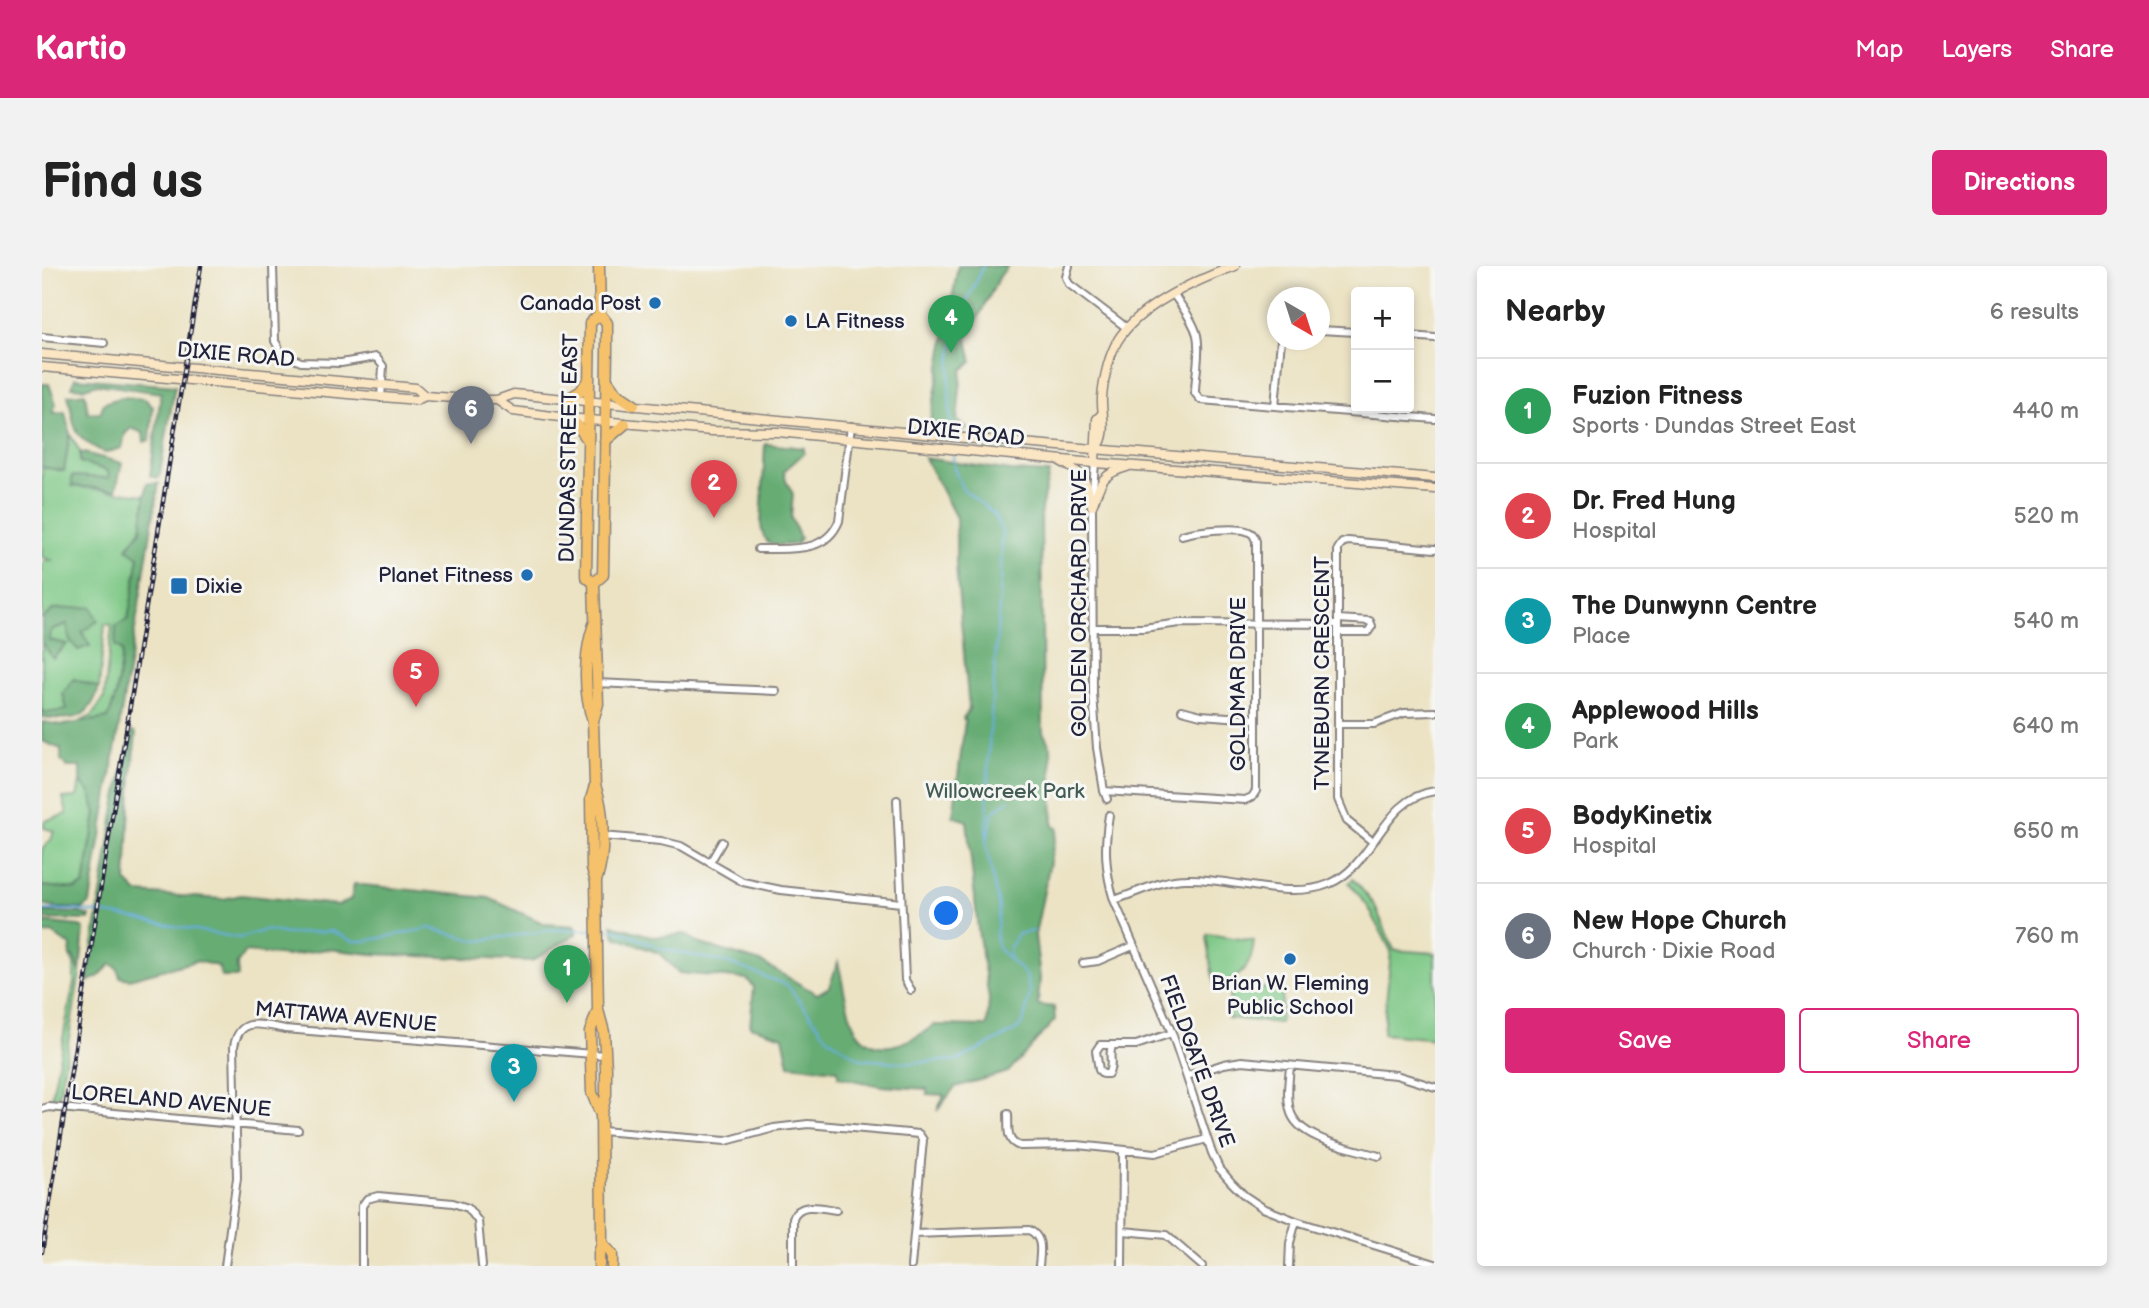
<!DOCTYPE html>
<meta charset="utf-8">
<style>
:root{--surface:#fff;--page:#f2f2f2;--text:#222;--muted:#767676;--line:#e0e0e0;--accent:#db2777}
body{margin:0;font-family:"Balsamiq Sans",sans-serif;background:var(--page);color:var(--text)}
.controls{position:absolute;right:21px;top:21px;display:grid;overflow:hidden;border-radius:7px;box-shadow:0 4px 10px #0003}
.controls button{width:63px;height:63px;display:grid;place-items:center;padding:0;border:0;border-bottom:2px solid var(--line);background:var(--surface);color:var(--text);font:35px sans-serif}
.compass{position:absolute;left:1225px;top:21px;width:63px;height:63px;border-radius:50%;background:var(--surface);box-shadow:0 4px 10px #0003;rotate:141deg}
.you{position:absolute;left:905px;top:648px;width:24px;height:24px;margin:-18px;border:5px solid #fff;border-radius:50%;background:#1a73e8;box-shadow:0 0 0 10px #1a73e833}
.badge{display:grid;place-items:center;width:46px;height:46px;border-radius:50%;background:var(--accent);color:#fff;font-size:23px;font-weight:700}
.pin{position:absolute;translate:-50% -58px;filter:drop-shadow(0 2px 4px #0008)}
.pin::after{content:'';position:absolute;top:37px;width:24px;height:21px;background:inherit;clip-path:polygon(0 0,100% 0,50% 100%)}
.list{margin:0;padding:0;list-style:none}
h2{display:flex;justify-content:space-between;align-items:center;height:91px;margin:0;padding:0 28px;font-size:30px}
h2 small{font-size:23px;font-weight:400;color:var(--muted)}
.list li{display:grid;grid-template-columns:46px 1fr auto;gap:21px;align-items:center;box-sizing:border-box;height:105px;padding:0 28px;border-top:2px solid var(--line)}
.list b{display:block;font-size:26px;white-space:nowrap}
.list p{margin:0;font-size:23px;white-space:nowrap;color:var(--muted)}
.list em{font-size:23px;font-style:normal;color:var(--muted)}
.actions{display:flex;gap:14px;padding:21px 28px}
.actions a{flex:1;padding:16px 0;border:2px solid var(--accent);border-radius:7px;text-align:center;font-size:24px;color:var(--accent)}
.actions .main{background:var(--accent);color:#fff}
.map{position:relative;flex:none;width:1393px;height:1000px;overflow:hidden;border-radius:7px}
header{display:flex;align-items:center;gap:42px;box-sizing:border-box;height:98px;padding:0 35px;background:var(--accent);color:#fff}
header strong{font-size:33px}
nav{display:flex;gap:38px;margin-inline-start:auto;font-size:24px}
.intro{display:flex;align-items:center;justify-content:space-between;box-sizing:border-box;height:168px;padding:0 42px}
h1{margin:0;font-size:49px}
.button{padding:18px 32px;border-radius:7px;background:var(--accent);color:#fff;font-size:24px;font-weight:700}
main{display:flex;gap:42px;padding:0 42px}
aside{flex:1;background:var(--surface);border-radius:7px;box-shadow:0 4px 10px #0003}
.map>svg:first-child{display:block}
</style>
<header>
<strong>Kartio</strong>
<nav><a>Map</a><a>Layers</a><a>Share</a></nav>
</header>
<div class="intro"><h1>Find us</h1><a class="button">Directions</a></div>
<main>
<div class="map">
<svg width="1393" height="1000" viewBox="0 0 1393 1000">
<rect width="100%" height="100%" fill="#f6f6f2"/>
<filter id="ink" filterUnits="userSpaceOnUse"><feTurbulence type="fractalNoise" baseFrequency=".0143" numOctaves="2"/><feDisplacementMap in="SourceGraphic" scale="14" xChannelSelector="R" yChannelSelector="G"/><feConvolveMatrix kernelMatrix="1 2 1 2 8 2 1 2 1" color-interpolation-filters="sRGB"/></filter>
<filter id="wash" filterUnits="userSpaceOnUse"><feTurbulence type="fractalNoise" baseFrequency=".00686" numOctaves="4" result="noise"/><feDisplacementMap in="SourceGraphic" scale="28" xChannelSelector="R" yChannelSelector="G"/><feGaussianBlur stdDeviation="1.57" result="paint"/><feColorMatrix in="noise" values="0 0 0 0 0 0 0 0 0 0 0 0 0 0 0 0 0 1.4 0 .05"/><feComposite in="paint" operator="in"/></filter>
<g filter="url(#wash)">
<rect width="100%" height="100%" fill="#ece3c4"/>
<!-- green -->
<path fill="#7ec886" stroke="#507560" stroke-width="2" d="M28 168 38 186V196L67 205V213L31 210 30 220 104 229 99 264 85 282 97 291 74 429 66 453 37 456 50 450 62 432 70 359 63 358 57 422 32 413 25 445 4 447 0 443V380L25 378 7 374 9 364 25 358 48 380 12 343 0 353V299L3 295H12L0 291V201L22 205Z
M38 516 48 526 54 547 42 619 34 623 0 620V583L9 574 12 565 2 562V555L25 548 21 532 35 531Z
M1311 613 1332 638 1352 684 1393 687V773L1341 768 1349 685 1327 642 1307 617Z
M1166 668 1212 675C1210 701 1198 715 1172 718L1164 671Z
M28 690 32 691 38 706 17 830 12 832 10 829 32 716V698Z
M1189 719 1241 724 1238 757 1186 752Z"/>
<!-- forest -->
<path fill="#66ac73" stroke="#446757" stroke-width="2" d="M916 0H966L958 10 925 73 930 96 920 104 915 154 927 163C914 167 900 165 887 162Z
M33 112 133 120 117 212 108 210 119 127 55 118 43 122 30 121Z
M0 118H7L14 138 10 147 23 146 28 168 22 205 0 201Z
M43 127 46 147H58L62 137 80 131 103 133 111 141 108 174 102 176 101 167 89 162 83 168 80 182 63 187C29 170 34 165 26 129Z
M723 178 762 182V187L742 205 744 215 751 228 749 252 758 272 754 278C733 279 722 284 719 259Z
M38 186 80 197 74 224 30 220V210L67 212 66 205 38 196Z
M883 192 969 205 1007 207 999 243 1001 466 1009 482 1011 561 1015 562 993 669 998 712 996 739 1012 741 1013 754 966 806 913 821 895 845 902 829 885 828V823L839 820 796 811V804L747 799 741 770 708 760 712 721 705 713 637 707 617 687 573 671 570 659 613 671 643 668 656 677 719 696 775 728 787 721 796 696C801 715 804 742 812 760 830 796 869 777 892 759L945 760 947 733 936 664 925 555 911 550 923 455 921 452 927 443 914 301V252Z
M105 217H117L48 637 41 643 13 642 0 639V620L34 623 42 619 54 547 48 526 38 516V501H25L19 494V483L0 475V456L21 459 66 452 74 429 80 385 73 380 74 360 86 353 97 291 85 283 99 264Z
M49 341 56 355 40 366 48 380 36 384 27 373 25 358 9 364 7 374 25 378 11 392 2 379 0 380V353L12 343Z
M32 413 57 422C46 456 32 454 0 451V443L4 447 25 444 21 428Z
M90 465 94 467C88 516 87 565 84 615L96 627 181 633 199 629 296 639 309 633 312 618 447 632 503 658 533 660 534 668 490 695 329 688 285 683 245 690 203 686 195 698 196 711H180L176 700 154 695 87 713 78 711 75 702 69 698 56 711 45 716 73 541Z
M0 646 37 647 48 650 47 654 0 653Z
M0 656 37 660 42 663 38 706 32 691 28 690 29 680 10 667 0 668Z"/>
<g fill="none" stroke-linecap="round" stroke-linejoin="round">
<!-- stream -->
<path stroke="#68aede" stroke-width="2" d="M909 168C907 132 905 89 917 55 923 36 934 19 941 0
M945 573 951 546 967 534
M0 644H33L73 649 197 672 224 664 245 668 289 665 311 675H323L388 662 435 675 510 664H552
M558 664H576L620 683 687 697 745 719 786 772 818 793 868 797 916 794 973 765 981 757 988 727 984 709 956 682 954 671 957 642 944 580 947 480 959 314 960 266 952 248 920 222 912 202 911 188
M967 692V683L976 668 992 665"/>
</g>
</g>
<g filter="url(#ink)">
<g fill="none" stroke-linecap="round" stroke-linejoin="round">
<!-- street casing -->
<g stroke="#878280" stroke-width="10">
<path id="street" d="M231 0 233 75 240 88 259 96 299 97 334 91 341 100 339 132
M1027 0 1024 11 1027 18 1085 62
M1132 29C1140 41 1151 54 1155 69 1159 87 1153 108 1153 127L1159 134 1393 153
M1278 64 1314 66
M1367 70 1393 72
M0 71 62 77
M1233 140 1239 74
M1053 196 1050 240 1051 428 1055 482 1062 525 1065 533
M716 283C746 282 783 289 797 255L809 160
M1052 362H1101L1138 357 1296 358
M1296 366H1326L1330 360 1328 355 1296 353
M554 417 734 425
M1140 444 1159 449 1213 453
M1297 458H1332L1362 447 1393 446
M1062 525 1203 534 1210 531 1214 525V275C1212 270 1212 268 1207 266 1197 260 1152 265 1140 269
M855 534 863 714 869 724
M1067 549C1062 580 1063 605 1072 634L1130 767 1170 887 1177 902 1189 916 1203 930 1221 942 1254 955 1393 998
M559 570 619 575 639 580 701 616 739 624 859 637
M1331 576 1305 555 1296 533V283L1300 277 1306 275 1393 283
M669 595 680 576
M1072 634C1095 627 1120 613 1144 613 1188 611 1246 635 1287 618 1333 599 1340 532 1393 525
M1041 697 1056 695 1091 680
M1070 780C1066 789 1072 800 1066 808H1061L1057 804 1054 785 1058 779H1094L1130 767
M1248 800C1247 814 1244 830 1248 844 1255 874 1311 882 1337 890
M1145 810 1182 798 1200 795 1354 809 1393 821
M0 843 7 841 256 864
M966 848C967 861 963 876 978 880L1035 879 1113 887 1165 873
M559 865 684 875 732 862 766 858 877 868 881 874 869 1000
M1081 965 1124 969 1160 1000
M872 968 987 964C1002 971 998 986 997 1000
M183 1000 195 912 192 780C198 749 221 759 243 763L563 789
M320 1000V940L325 933 336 930 411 937 426 942 436 955 440 1000
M751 1000V952C758 935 779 942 794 944
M1080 1000 1081 885
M1247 1000 1248 977 1254 955"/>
</g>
<!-- secondary casing -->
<g stroke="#878280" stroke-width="11">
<path id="secondary" d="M0 88 374 122 383 130
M0 101 375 134 383 130 441 134H455L472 128 922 172 1393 212
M455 134 471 145 526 152 670 165 736 166 1041 196 1393 223
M1055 182C1067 167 1059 149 1060 131 1062 112 1066 91 1076 74 1098 39 1155 14 1193 0
M1018 195C1043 208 1045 214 1050 240
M1053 196 1055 153 1060 148
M1051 238C1059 215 1060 208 1085 201"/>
</g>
<!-- primary casing -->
<g stroke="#878280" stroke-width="13">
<path id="primary" d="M565 114 574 127 592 139
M526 133 539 125 546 114
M526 152 536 160 546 174
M563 175 583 158
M552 317 544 310 548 57 558 48
M551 455C541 426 542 387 552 358
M553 520C563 544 563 591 554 615
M556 744 548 766 550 827 559 849
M560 977 570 988V1000
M557 1000V987L560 977 559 849 564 829V802L562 766 556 744 554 616 550 602 549 533 553 520 551 455 556 438 552 317 561 309 565 87V57L558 48 557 0"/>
</g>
<!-- street -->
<use href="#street" stroke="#fff" stroke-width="6"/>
<!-- secondary -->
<use href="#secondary" stroke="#fbe6c4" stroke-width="8"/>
<!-- primary -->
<use href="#primary" stroke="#f5c16b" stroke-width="10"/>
<!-- rail casing -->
<g stroke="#22223b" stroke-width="4.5">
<path id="rail" d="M0 986 159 0"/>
</g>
<!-- rail -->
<use href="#rail" stroke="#f6f6f2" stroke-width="2" stroke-dasharray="5" stroke-linecap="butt"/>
</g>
</g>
<!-- markers -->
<g fill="#1f6fb2" stroke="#f6f6f2" stroke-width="2.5">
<circle cx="613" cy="37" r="7"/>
<circle cx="749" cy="55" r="7"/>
<circle cx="485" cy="309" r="7"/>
<rect x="128" y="311" width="18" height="18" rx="3.5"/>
<circle cx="1248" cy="693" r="7"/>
</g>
<g text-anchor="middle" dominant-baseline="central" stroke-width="6" stroke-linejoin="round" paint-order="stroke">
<!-- poi labels -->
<g font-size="21" fill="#22223b" stroke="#f6f6f2" text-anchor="end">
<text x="599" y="37">Canada Post</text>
<text x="763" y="55" text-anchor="start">LA Fitness</text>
<text x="471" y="309">Planet Fitness</text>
<text x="153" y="320" text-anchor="start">Dixie</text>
<text x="1248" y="717" text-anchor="middle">Brian W. Fleming<tspan x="1248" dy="24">Public School</tspan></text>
</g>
<!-- street labels -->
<g font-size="21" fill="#22223b" stroke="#f6f6f2">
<text transform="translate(194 89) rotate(5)">DIXIE ROAD</text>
<text transform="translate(924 167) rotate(6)">DIXIE ROAD</text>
<text transform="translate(527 182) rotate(-89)">DUNDAS STREET EAST</text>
<text transform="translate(1037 337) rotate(-90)">GOLDEN ORCHARD DRIVE</text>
<text transform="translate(1280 407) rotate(-90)">TYNEBURN CRESCENT</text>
<text transform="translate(1196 418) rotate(-90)">GOLDMAR DRIVE</text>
<text transform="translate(304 751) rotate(5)">MATTAWA AVENUE</text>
<text transform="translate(1155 795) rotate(70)">FIELDGATE DRIVE</text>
<text transform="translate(129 835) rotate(5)">LORELAND AVENUE</text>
</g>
<!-- park labels -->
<g font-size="21" fill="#425c55" stroke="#f6f6f2">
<text x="963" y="525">Willowcreek Park</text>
</g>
</g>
</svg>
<div class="controls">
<button>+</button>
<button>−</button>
</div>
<svg class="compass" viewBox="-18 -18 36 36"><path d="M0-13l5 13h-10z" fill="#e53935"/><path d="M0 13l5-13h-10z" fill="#767676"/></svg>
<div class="you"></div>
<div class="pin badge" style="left:525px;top:737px;background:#2e9e5b">1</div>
<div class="pin badge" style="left:672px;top:252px;background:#e0444e">2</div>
<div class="pin badge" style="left:472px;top:836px;background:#0f9aa8">3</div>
<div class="pin badge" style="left:909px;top:87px;background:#2e9e5b">4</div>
<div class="pin badge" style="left:374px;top:441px;background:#e0444e">5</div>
<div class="pin badge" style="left:429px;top:178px;background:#6b7280">6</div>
</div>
<aside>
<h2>Nearby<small>6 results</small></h2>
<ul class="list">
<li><span class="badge" style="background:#2e9e5b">1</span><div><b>Fuzion Fitness</b><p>Sports · Dundas Street East</p></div><em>440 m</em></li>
<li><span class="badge" style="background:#e0444e">2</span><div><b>Dr. Fred Hung</b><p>Hospital</p></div><em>520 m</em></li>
<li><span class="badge" style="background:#0f9aa8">3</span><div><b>The Dunwynn Centre</b><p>Place</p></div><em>540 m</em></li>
<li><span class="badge" style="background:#2e9e5b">4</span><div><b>Applewood Hills</b><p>Park</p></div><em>640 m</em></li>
<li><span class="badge" style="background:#e0444e">5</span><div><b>BodyKinetix</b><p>Hospital</p></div><em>650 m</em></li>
<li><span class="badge" style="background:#6b7280">6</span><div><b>New Hope Church</b><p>Church · Dixie Road</p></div><em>760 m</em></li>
</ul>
<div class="actions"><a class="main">Save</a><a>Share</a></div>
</aside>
</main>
